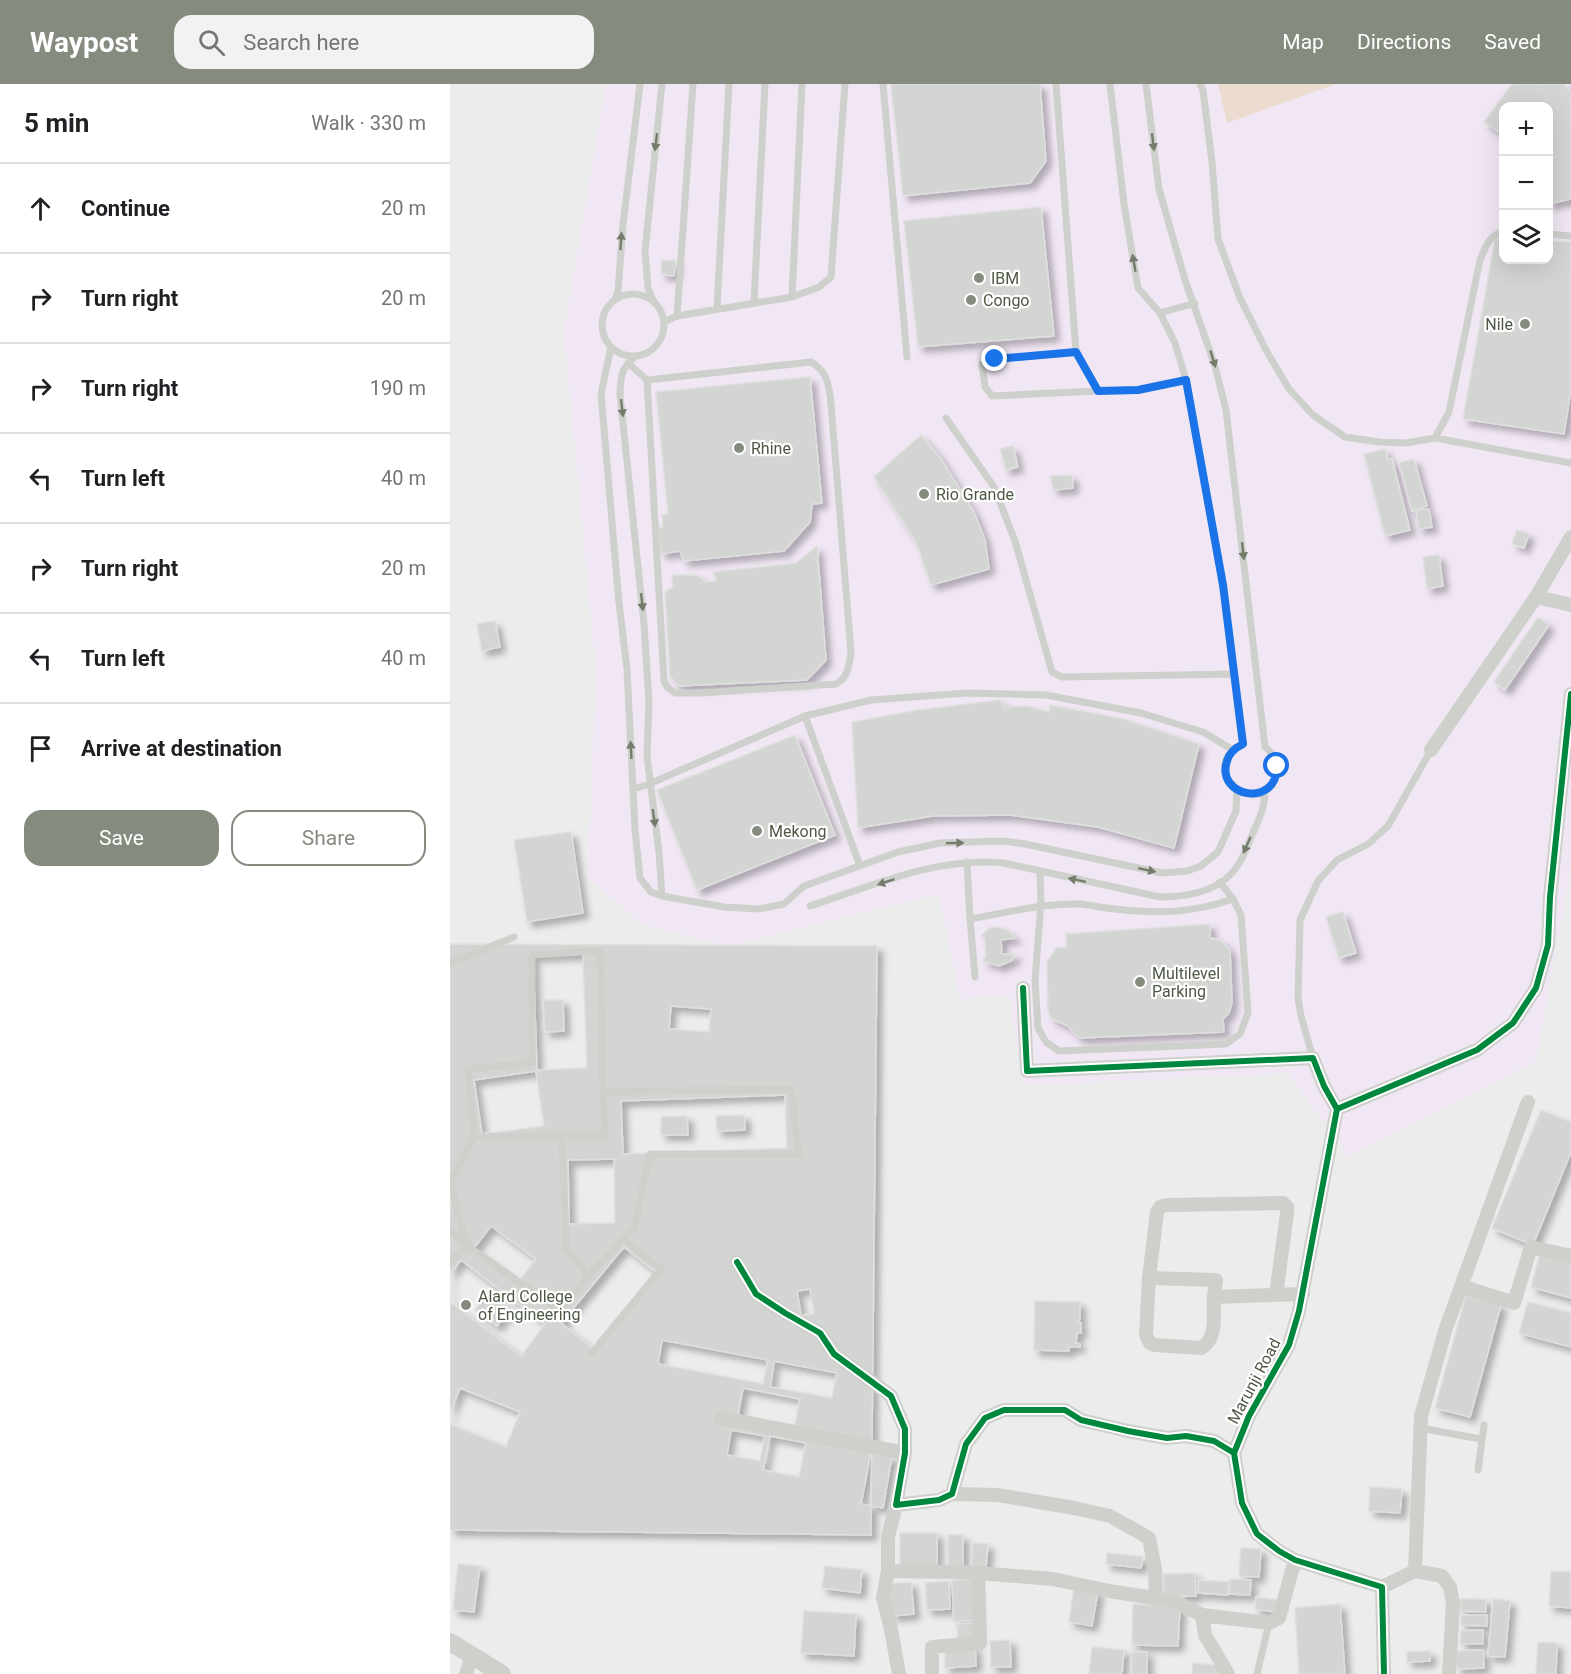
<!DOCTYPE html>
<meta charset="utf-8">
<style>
:root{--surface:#fff;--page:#f2f2f2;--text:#202124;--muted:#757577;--line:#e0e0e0;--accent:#858c7f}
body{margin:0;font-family:Roboto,sans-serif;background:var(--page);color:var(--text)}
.controls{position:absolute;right:18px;top:18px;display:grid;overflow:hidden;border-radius:12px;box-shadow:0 6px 24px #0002}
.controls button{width:54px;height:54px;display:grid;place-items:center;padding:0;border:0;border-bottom:2px solid var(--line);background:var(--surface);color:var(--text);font:30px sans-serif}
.stop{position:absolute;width:18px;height:18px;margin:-14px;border:4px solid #1a73e8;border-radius:50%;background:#fff}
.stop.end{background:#1a73e8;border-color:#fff;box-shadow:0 2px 6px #0008}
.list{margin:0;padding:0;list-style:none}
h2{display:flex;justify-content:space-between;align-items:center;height:78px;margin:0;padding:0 24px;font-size:26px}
h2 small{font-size:20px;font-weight:400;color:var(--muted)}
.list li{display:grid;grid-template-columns:39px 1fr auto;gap:18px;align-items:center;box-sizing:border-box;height:90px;padding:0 24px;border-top:2px solid var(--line)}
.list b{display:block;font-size:22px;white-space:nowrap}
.list em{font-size:20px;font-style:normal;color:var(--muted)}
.actions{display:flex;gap:12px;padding:18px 24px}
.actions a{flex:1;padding:14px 0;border:2px solid var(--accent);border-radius:18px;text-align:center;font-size:21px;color:var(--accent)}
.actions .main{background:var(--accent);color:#fff}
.icon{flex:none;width:33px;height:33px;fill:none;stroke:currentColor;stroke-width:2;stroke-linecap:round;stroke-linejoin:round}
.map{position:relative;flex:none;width:1121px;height:1590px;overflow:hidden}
header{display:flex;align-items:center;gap:36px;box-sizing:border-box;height:84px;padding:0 30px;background:var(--accent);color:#fff}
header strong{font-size:28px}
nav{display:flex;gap:33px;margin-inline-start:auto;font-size:21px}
.search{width:420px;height:54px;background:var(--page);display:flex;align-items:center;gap:15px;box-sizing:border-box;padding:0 21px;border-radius:18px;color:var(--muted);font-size:22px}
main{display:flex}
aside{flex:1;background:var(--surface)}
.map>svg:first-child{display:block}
</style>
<header>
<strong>Waypost</strong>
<div class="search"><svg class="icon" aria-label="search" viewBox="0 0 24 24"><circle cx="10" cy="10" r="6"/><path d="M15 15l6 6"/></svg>Search here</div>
<nav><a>Map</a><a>Directions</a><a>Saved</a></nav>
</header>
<main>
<aside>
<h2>5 min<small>Walk · 330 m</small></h2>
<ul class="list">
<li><svg class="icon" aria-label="ahead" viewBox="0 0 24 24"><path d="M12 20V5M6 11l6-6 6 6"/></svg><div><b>Continue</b></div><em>20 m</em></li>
<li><svg class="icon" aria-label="right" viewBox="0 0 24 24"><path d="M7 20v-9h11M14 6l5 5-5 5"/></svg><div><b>Turn right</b></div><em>20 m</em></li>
<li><svg class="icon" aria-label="right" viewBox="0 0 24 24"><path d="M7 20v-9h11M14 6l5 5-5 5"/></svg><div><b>Turn right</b></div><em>190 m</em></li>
<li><svg class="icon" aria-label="left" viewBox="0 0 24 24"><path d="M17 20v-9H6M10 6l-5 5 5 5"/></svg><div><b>Turn left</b></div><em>40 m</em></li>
<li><svg class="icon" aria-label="right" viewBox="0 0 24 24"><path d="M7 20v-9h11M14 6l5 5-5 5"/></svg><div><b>Turn right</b></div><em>20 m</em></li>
<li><svg class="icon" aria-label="left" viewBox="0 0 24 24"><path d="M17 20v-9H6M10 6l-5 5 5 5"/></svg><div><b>Turn left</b></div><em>40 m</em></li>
<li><svg class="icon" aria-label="arrive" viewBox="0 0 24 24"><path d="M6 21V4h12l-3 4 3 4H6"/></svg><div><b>Arrive at destination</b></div></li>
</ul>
<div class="actions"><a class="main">Save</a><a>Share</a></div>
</aside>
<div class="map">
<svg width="1121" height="1590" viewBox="0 0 1121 1590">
<defs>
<filter id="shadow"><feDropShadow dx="5.5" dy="5.5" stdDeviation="3" flood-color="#0004"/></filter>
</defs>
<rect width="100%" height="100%" fill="#ececed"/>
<!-- commercial -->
<path fill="#f1e7f4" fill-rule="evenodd" d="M156 0H768L777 39 886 0H1121V782L1086 977 899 1073 838 989 573 1001 559 910 510 915 489 810 279 862 191 840 138 793 146 586 114 247ZM1054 22H1098V176H1054Z"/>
<!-- green -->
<path fill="#ecdcd0" d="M768 0H886L777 39Z"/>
<!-- building -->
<path fill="#d3d5d2" stroke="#dedfde" stroke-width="1.5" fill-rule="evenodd" filter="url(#shadow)" d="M441 0H590L596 77 580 99 453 112Z
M1062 0H1114L1121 9V115L1098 120V22H1054V51L1034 38Z
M591 123 604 252 468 263 454 137Z
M1045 155H1054V176H1098V157L1121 158V304L1114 350 1013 335Z
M212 176 226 177 224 192 211 190Z
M360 293 372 419 362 420 360 438 334 467 234 477 230 467 211 470 208 444 213 443 212 431 218 430 206 308Z
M471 351 491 375 524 428 535 456 539 485 481 501 466 458 424 393Z
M563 362 568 383 556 386 550 365Z
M935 365 938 376 942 375 960 446 935 452 914 370Z
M964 375 977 422 962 427 949 379Z
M622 391 623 404 603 406 601 392Z
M979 425 982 443 969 445 966 426Z
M1067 446 1079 450 1074 464 1062 460Z
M367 462 376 576 357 596 228 602 220 592 215 508 223 503 222 491H247L256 498 267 497 263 488 346 479Z
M989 471 993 502 977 505 973 473Z
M1088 533 1099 541 1055 606 1044 598Z
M45 537 50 563 32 567 27 540Z
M550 616 554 623 577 622 599 628 600 621 673 635 749 660 724 764 648 743 560 731 483 732 408 744 402 638 468 626Z
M345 651 385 751 247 806 207 706Z
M121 748 133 829 77 838 64 756Z
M893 828 906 869 889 874 876 833Z
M760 840V854L770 856 780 866 782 919 779 929 773 935 774 948 629 954 618 942 602 935 598 927 597 878 606 864 617 863 616 850Z
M548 843 557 846 566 854 551 856 552 870H566L561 877 549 882 533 877 536 873 535 854 531 852 539 844Z
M0 860 427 862 421 1451 0 1446Z
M133 870 137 984 87 986 83 872ZM93 916H113L114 947 95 948Z
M221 922 261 925 259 948 219 945Z
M86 987 94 1042 32 1050 24 996Z
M335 1011 337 1064 173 1070 171 1017ZM294 1031 295 1046 267 1047 266 1032ZM237 1032 238 1051H211V1033Z
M1091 1026 1121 1038V1068L1083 1161 1042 1144Z
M164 1075 165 1139 119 1140 118 1076Z
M41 1142 86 1175 69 1197 24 1164Z
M174 1163 206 1188 143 1265 111 1239Z
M1090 1169 1121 1178V1214L1081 1203Z
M11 1176 95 1240 71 1272 0 1218V1190ZM38 1208 60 1225 47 1242 25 1226Z
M360 1205 364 1230 351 1231 347 1207Z
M1016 1211 1051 1221 1020 1333 985 1324Z
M585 1217 630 1218V1234L628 1237 631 1239V1249H627L626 1259 630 1260V1263H619V1267L584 1266Z
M1078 1218 1121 1229V1263L1069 1249Z
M212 1256 318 1276 313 1300 208 1280Z
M324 1277 387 1289 382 1314 320 1303Z
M10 1304 70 1328 56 1363 0 1340V1328Z
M293 1304 350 1315 345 1341 288 1331Z
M281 1346 315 1352 310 1377 277 1371Z
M320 1352 356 1359 349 1393 313 1386Z
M421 1368 442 1372 433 1424 411 1420Z
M920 1403 952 1405 950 1429 919 1427Z
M450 1449H487V1483H450Z
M498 1451H513V1483H498Z
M523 1459 538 1460 536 1484 521 1483Z
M791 1464 811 1465 809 1493 789 1492Z
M657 1469 693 1473 691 1484 656 1480Z
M8 1480 30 1482 24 1528 3 1526Z
M375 1482 412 1486 410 1509 372 1504Z
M1101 1487 1121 1488V1524L1099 1522Z
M745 1489 746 1512 714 1513 713 1490Z
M524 1495 526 1536 504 1538 502 1496Z
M780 1495 801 1496 800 1511 779 1510Z
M748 1496 779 1498 778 1511 748 1509Z
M499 1497 500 1525 477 1526 475 1499Z
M461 1498 464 1530 442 1532 439 1500Z
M624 1503 648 1507 642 1542 619 1538Z
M806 1513 827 1516 825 1528 805 1525Z
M1010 1515H1036V1528L1010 1527Z
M1043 1515 1060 1517 1055 1573 1038 1572Z
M683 1520 730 1522 728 1562 682 1561Z
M890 1520 895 1590H849L845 1524Z
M354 1527 406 1530 404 1572 351 1569Z
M1011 1531H1037V1542L1011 1541Z
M526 1539 527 1556 508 1557 507 1540Z
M1033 1546V1560H1010L1011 1547Z
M560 1556 561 1583H541L540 1557Z
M1088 1558 1107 1559 1106 1590H1086Z
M525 1562 526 1582 495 1584V1563Z
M642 1563 674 1566 672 1590H639Z
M1033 1566 1034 1584 1007 1585 1006 1567Z
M980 1567V1577L957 1578V1568Z
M682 1568H697V1590H681Z
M743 1579 771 1582V1590H742Z"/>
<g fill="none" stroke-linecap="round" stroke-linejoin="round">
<!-- service -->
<path stroke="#cdd0cb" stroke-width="7" d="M433 0 457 273
M606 0 626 268 648 307 688 306 736 296
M660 0 674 120 688 204 710 229 725 259 736 296 773 500 793 660C743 683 810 740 826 692 830 680 824 670 815 663L776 326 765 282 735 196 709 105 696 0
M750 0 753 6 762 78 768 155 790 214 816 266 839 305 863 331 895 353 929 358 956 359 985 354 1121 379
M1098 150 1121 152
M152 241a31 31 0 1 1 62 0a31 31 0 1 1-62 0Z
M342 213 352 0
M165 215 168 207 173 141 190 0
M203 216 198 204 195 167 212 0
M304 218 315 0
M267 224 279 0
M710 229 745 219
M227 232 243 0
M214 238 227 232 342 213 369 203 381 193 395 0
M161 263 151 310 169 519 177 585 185 746 190 794 201 808 212 812 209 768 197 672 199 618 194 540 170 311C171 292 170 285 186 272
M626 268 545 275 532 280 535 303 542 312 648 307
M178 279 197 296 214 597 218 604 225 609H250L386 600C399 593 399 581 401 568L381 320C379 301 378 288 361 278L197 296
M496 334 544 403 565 457 602 588 612 593 784 590
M985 354 999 328 1030 176C1036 162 1038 152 1054 147
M183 705 199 700 355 632
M517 778 520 835
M410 782 355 632 421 616 517 609 596 611 691 629 753 648 783 666
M590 788 591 819 585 896 588 944 596 958 609 967 776 960 790 950 798 929 791 831 783 815 770 798
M212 812 274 823 309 825 334 820 354 802 448 768 490 759 553 757 575 760 712 789 737 787 751 782 768 768 786 727 787 706
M360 822C422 802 488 772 554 779L710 813C738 813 772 807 788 781 794 772 798 761 802 751 809 736 815 723 815 707
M0 879 64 853
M525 893 520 835C555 829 593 819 629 820 641 821 653 824 665 825 709 830 742 829 783 815
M863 974 851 932 848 914 850 836 868 797 887 776 918 760 938 742 981 666
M112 1052H155L153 1008
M24 1053 112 1052 116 1164 138 1192
M0 1147 18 1162 110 1227 138 1192 184 1144 200 1070H349L341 1005 153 1008 150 867 82 871V979L18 985 24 1053 1 1096 8 1132 18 1162
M0 1178 18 1162
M141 1270 211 1185 173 1155
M970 1344 1031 1355
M1028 1386 1034 1341
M807 1590 819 1539"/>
<!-- minor -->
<path stroke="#cdd0cb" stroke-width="14" d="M1086 513 1121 521
M981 666 1086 513 1121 453
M573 904 577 987 863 974 874 1002 887 1025 849 1227 839 1261 799 1332 784 1369 792 1419 807 1450 829 1467 845 1476 932 1503 934 1590
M887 1025 1027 966 1063 939 1086 904 1098 861 1100 813 1121 610
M287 1178 306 1210 335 1229 370 1249 384 1270 441 1312 455 1345V1369L446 1421 489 1416 502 1410 516 1360 535 1334 554 1326H615L631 1336 678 1347 717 1354 736 1352 764 1357 784 1369
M699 1194 696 1251 700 1259 704 1261 751 1264C768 1255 763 1230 764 1213
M1011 1202 1064 1219 1081 1163 1121 1172
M826 1211 837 1129V1123L833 1119 717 1121 710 1123 707 1128 699 1194 766 1196 764 1213 853 1210
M271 1334 455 1369
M502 1410 548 1411 624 1424 660 1432 699 1454 705 1485 706 1514
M446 1421 438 1453V1487L433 1514 441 1545 449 1590
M438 1487 514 1488 603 1495 659 1507 724 1517 752 1531 819 1539 829 1534 845 1476
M965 1487 992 1492 1000 1503 1003 1520 999 1590
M932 1503 965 1487 971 1332 996 1244 1078 1018
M752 1531 755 1551 778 1590
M16 1590 22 1571
M482 1590V1563L530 1559 528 1489"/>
<!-- tertiary -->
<path stroke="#cdd0cb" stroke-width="18" d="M0 1558 52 1590"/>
<!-- cycleway casing -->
<g stroke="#fff" stroke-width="10">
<path id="cycleway" d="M573 904 577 987 863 974 874 1002 887 1025 849 1227 839 1261 799 1332 784 1369 792 1419 807 1450 829 1467 845 1476 932 1503 934 1590
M887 1025 1027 966 1063 939 1086 904 1098 861 1100 813 1121 610
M287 1178 306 1210 335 1229 370 1249 384 1270 441 1312 455 1345V1369L446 1421 489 1416 502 1410 516 1360 535 1334 554 1326H615L631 1336 678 1347 717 1354 736 1352 764 1357 784 1369"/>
</g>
<!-- cycleway -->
<use href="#cycleway" stroke="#00873e" stroke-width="6"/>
</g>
<!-- one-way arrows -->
<defs><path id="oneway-solid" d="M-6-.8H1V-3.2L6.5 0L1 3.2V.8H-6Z" transform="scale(1.5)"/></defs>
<g fill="#747c6c">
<use href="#oneway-solid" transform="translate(206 58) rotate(97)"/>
<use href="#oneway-solid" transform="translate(703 58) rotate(83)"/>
<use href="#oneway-solid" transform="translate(171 157) rotate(-86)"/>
<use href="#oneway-solid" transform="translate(684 179) rotate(-100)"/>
<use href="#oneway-solid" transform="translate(763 275) rotate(73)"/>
<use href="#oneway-solid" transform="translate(172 324) rotate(83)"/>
<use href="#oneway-solid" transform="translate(793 467) rotate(84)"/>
<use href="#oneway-solid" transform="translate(192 518) rotate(84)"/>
<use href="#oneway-solid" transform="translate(181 666) rotate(-93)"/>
<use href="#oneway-solid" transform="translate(204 734) rotate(82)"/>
<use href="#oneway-solid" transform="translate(505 759) rotate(-1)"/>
<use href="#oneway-solid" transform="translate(797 761) rotate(114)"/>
<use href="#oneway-solid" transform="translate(697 786) rotate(12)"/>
<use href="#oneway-solid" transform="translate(627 796) rotate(-168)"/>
<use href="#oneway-solid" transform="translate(436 798) rotate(162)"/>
</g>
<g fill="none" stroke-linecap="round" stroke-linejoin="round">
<!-- route -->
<path stroke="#1a73e8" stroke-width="8" d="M545 275 626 268 648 307 688 306 736 296 773 501 793 660C785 664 779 669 777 677 765 713 827 725 827 682"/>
</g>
<!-- markers -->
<g fill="#858c7f" stroke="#fff" stroke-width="2">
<circle cx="529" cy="194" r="6"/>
<circle cx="521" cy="216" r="6"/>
<circle cx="1075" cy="240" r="6"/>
<circle cx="289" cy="364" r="6"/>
<circle cx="474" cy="410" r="6"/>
<circle cx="307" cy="747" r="6"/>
<circle cx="690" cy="898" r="6"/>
<circle cx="16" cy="1221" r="6"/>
</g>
<g text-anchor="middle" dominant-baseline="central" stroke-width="4.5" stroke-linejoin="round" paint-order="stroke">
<!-- poi labels -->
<g font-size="16" fill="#4e5844" stroke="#fff" text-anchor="start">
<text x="541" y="194">IBM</text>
<text x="533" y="216">Congo</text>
<text x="1063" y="240" text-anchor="end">Nile</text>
<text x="301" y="364">Rhine</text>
<text x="486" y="410">Rio Grande</text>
<text x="319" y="747">Mekong</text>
<text x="702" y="889">Multilevel<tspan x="702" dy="18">Parking</tspan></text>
<text x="28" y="1212">Alard College<tspan x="28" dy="18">of Engineering</tspan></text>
</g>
<!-- street labels -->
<g font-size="16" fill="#4e5844" stroke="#fff">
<text transform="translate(804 1297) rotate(-62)">Marunji Road</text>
</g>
</g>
</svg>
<div class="controls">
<button>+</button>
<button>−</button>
<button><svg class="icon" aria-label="layers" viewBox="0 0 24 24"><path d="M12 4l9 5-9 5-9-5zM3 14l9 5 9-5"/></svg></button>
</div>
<div class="stop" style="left:827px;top:682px"></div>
<div class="stop end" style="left:545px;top:275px"></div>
</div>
</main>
